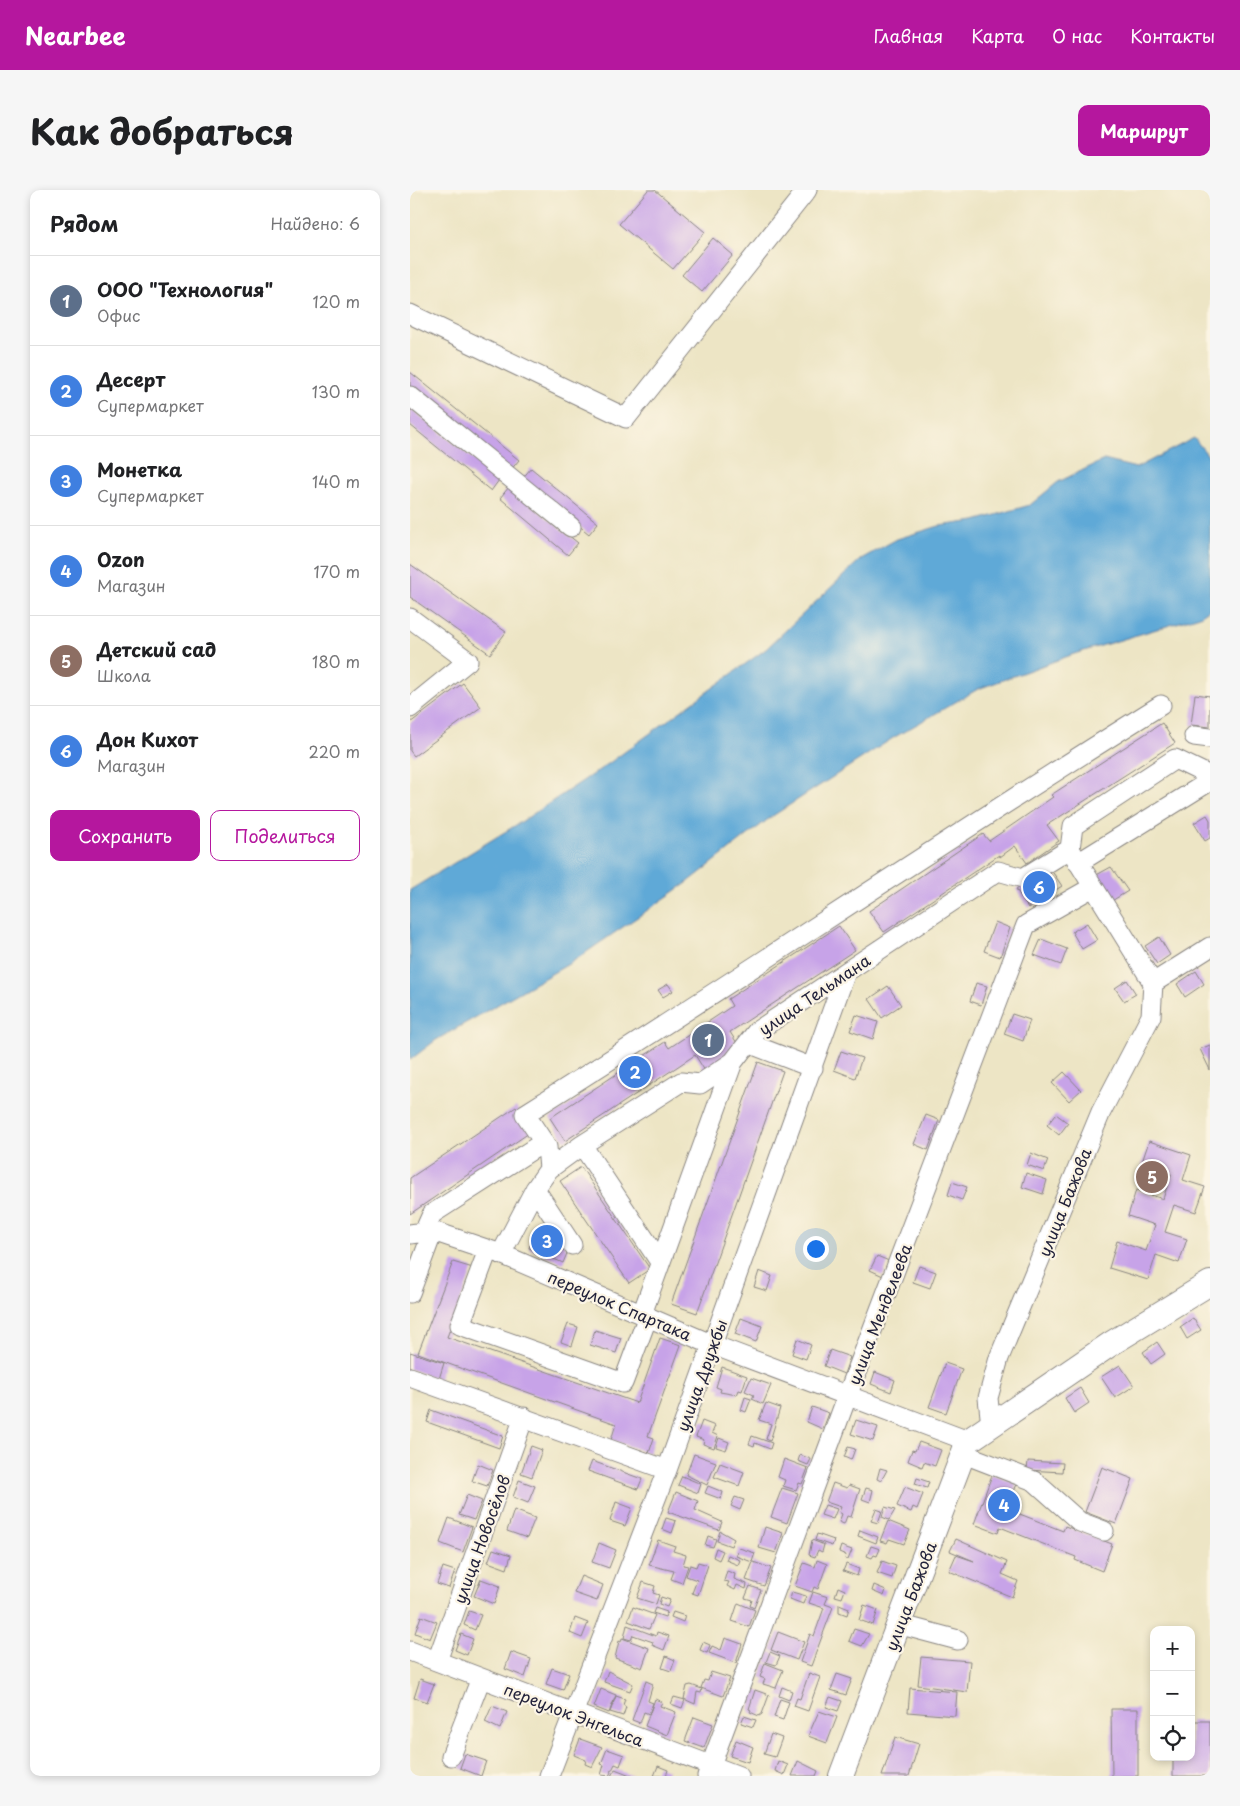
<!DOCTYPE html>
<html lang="ru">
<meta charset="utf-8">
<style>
:root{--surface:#fff;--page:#f6f6f6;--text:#202124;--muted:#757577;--line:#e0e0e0;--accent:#b5179e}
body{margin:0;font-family:"Playpen Sans",sans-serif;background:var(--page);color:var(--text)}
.controls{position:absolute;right:15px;bottom:15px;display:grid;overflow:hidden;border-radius:10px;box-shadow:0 2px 8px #0003}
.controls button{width:45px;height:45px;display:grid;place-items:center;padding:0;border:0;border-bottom:1px solid var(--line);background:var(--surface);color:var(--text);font:25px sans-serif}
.you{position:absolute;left:405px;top:1058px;width:18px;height:18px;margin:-12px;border:4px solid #fff;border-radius:50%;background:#1a73e8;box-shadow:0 0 0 8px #1a73e833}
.badge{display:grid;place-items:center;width:32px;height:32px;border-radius:50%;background:var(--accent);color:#fff;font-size:16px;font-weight:700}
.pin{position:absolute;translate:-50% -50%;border:2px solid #fff;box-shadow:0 1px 5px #0006}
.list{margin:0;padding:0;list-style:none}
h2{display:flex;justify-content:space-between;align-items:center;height:65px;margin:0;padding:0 20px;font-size:21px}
h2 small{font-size:16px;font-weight:400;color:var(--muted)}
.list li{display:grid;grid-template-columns:32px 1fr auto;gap:15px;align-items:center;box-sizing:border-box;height:90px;padding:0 20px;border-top:1px solid var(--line)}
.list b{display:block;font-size:19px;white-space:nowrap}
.list p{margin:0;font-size:16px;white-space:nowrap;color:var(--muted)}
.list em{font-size:16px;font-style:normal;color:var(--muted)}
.actions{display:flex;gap:10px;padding:15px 20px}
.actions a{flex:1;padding:11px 0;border:1px solid var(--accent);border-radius:10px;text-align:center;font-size:18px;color:var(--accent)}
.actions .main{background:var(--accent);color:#fff}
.icon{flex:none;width:28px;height:28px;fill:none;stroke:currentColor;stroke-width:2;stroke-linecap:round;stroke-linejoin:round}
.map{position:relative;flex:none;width:800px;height:1586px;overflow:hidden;border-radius:10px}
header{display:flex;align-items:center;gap:30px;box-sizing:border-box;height:70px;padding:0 25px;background:var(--accent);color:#fff}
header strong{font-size:24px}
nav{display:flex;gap:28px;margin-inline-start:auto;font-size:18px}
.intro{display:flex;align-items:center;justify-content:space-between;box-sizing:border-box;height:120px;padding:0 30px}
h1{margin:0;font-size:35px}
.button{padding:12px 22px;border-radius:10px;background:var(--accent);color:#fff;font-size:18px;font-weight:700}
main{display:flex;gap:30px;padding:0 30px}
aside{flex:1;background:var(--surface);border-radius:10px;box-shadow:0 2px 8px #0003}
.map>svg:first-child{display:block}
</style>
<header>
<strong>Nearbee</strong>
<nav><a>Главная</a><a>Карта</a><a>О нас</a><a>Контакты</a></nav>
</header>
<div class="intro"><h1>Как добраться</h1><a class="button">Маршрут</a></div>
<main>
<aside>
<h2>Рядом<small>Найдено: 6</small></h2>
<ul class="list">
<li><span class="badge" style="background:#5c6f8a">1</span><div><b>ООО &quot;Технология&quot;</b><p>Офис</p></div><em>120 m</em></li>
<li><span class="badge" style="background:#3f7fe0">2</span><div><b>Десерт</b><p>Супермаркет</p></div><em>130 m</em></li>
<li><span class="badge" style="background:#3f7fe0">3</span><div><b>Монетка</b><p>Супермаркет</p></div><em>140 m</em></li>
<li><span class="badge" style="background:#3f7fe0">4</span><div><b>Ozon</b><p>Магазин</p></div><em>170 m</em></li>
<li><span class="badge" style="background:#8d6e63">5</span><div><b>Детский сад</b><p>Школа</p></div><em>180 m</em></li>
<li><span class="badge" style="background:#3f7fe0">6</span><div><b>Дон Кихот</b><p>Магазин</p></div><em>220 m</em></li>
</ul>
<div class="actions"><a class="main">Сохранить</a><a>Поделиться</a></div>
</aside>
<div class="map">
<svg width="800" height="1586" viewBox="0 0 800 1586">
<rect width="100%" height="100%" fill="#fcf5e5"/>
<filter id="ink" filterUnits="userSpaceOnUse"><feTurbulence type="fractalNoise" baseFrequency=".02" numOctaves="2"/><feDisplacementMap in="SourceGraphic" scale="10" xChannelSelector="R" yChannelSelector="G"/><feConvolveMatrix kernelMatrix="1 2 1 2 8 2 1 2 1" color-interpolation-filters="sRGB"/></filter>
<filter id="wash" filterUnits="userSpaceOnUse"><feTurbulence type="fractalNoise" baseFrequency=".0096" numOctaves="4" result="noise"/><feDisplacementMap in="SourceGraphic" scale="20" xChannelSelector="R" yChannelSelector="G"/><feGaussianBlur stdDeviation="1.12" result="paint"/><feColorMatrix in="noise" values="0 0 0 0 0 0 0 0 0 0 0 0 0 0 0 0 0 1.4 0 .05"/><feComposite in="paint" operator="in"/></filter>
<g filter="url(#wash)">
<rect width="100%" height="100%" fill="#ede5c5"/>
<!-- water -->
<path fill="#5ea9d7" stroke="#406689" d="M784 248 800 268V419L790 426 664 464 568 499 483 548 361 627 277 693 162 772 26 850 0 870V700L111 632 198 574 356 459 451 369 487 349 529 336 565 331 620 315 648 292 694 270 726 278Z"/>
<g id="blocks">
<!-- building -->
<path fill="#c7a3e8" d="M238 0H245L295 42 263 79 209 34Z
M303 48 323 65 292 102 272 85Z
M0 182 109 270 100 281 0 201Z
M0 218 89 290 81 301 0 235Z
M121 278 188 333 179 344 112 289Z
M99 297 168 353 158 365 90 308Z
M0 374 96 442 80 464 0 407Z
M53 493 71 517 4 566 0 561V533Z
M785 504 800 506V537L781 535Z
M752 533 765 553 637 635 649 651 617 673 605 656 590 667 589 665 474 742 459 721 573 644 579 651 643 607 641 605Z
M797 625 800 630V648L795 651 784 633Z
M639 677 652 696 618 718 606 699Z
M701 677 718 701 700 712 683 687Z
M585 732 600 738 590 767 574 761Z
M677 733 687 750 672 759 662 742Z
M429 736 445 760 320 842 330 858 295 881 285 865 155 951 140 928 255 852 259 858 322 816 318 809Z
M749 747 760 765 747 774 735 756Z
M631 749 657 759 651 775 624 765Z
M786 781 794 794 775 807 767 794Z
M717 790 726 804 714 811 705 798Z
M566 793 577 796 571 815 560 811Z
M258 794 263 801 253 807 248 800Z
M478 796 491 815 472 828 459 809Z
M602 824 620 830 613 851 594 844Z
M446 825 468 832 463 849 440 841Z
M800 855V880L790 859Z
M431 861 452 868 445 888 424 880Z
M348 872 373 881 287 1123 261 1114Z
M654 882 671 900 659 911 642 893Z
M106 917 122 941 0 1024V988Z
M646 924 658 933 649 945 637 935Z
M516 925 529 930 518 960 504 954Z
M739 951 781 965 773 990 795 997 786 1022 764 1015 755 1042 777 1049 769 1073 746 1065 738 1090 699 1078 707 1051 736 1061 745 1035 718 1026 726 1000 753 1009 761 984 731 975Z
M621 963 638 970 634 981 617 975Z
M171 977 240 1079 219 1093 150 991Z
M616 983 637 990 633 1004 612 997Z
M542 992 557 997 552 1010 538 1005Z
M128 1036 147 1043 158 1061 153 1073 119 1058Z
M467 1066 479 1071 473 1086 460 1080Z
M43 1072 63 1078 37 1147 227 1213 250 1148 271 1155 238 1246 244 1248 239 1263 201 1250 206 1234 8 1163Z
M509 1076 526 1082 520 1098 503 1092Z
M349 1081 362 1086 357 1101 344 1097Z
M331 1128 352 1136 346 1152 325 1144Z
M783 1128 791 1140 777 1149 770 1137Z
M158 1134 168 1137 162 1156 151 1152Z
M185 1140 211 1148 206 1163 180 1155Z
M387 1149 401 1155 396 1169 382 1164Z
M747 1152 755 1164 741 1174 733 1162Z
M420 1160 440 1167 434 1184 414 1176Z
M0 1162 34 1173 29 1189 0 1179Z
M535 1173 552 1179 536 1223 519 1217Z
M710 1175 724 1196 705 1208 691 1187Z
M312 1177 337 1186 332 1201 329 1200 327 1205 310 1202 311 1199 306 1197Z
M465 1182 485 1190 481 1202 461 1194Z
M341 1188 361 1195 353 1214 342 1209 344 1205 335 1201Z
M670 1198 679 1213 664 1223 655 1208Z
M335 1207 341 1209 336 1222 331 1220Z
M356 1213 370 1218 360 1251 356 1249 361 1234 349 1230Z
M402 1217 419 1223 413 1239 397 1232Z
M21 1220 93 1246 89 1258 17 1232Z
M446 1230 468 1237 463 1251 441 1244Z
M292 1231 305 1236 302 1243 308 1246 304 1258 293 1254 294 1250 286 1247Z
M342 1246 362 1253 360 1259 345 1253 344 1256 339 1254Z
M309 1248 319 1252 316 1260 306 1257Z
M509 1252 531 1260 525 1276 514 1272 512 1277 498 1271 502 1260 505 1261Z
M121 1256 132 1260 122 1287 111 1283Z
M438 1257 445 1259 441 1270 434 1267Z
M284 1264 306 1272 297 1295 276 1285Z
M390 1265 401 1269 398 1275 388 1271Z
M374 1269 398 1278 392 1294 389 1293 386 1300 373 1296 375 1290 368 1287Z
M182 1271 232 1289 228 1299 178 1281Z
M618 1271 653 1273 652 1282 617 1280Z
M310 1273 334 1282 329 1296 304 1287Z
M68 1274 83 1280 77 1296 62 1291Z
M692 1277 723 1289 706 1334 675 1322Z
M470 1278 477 1280 471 1291 467 1289Z
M582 1285 607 1294 597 1319 653 1341 655 1336 702 1354 692 1381 665 1370 666 1367 590 1337 588 1343 564 1334Z
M272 1286 291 1294 288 1303 268 1295Z
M507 1288 519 1292 517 1298 505 1294Z
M109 1290 125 1296 118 1313 103 1307Z
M423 1293 437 1298 439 1295 450 1299 441 1327 437 1326 434 1334 429 1332 432 1324 429 1322 431 1317 416 1312Z
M298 1296 313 1302 311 1309 295 1303Z
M495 1297 513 1304 507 1319 503 1317 501 1322 487 1316Z
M372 1298 388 1303 377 1333 361 1327Z
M456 1298 463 1300 460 1312 452 1309Z
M266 1302 288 1311 285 1320 312 1332 309 1340 258 1322Z
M57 1305 72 1311 64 1330 49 1325Z
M325 1307 334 1310 330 1320 321 1316Z
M206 1312 222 1318 215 1336 200 1331Z
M415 1315 427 1319 423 1329 411 1325Z
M475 1317 485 1320 479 1330 472 1327Z
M466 1319 472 1321 468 1333 461 1331Z
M104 1320 125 1328 117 1348 97 1341Z
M39 1328 62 1337 53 1362 30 1353Z
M256 1328 266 1331 262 1343 252 1339Z
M478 1331 500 1340 494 1354 479 1349 477 1353 470 1351Z
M355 1337 373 1343 366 1363 349 1358Z
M450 1340 468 1347 466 1353 448 1346Z
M310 1341 324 1349 321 1356 307 1351Z
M407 1344 424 1350 422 1356 405 1350Z
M298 1346 306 1349 303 1357 295 1355Z
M546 1349 597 1372 592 1384 608 1391 602 1407 539 1381 546 1365 564 1371 540 1361Z
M248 1350 265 1356 263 1361 276 1365 273 1375 278 1376 272 1393 261 1389 264 1381 239 1375Z
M402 1350 414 1355 412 1362 408 1360 405 1367 399 1365Z
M189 1353 206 1360 199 1378 182 1372Z
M431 1356 442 1360 438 1370 435 1369 436 1365 429 1362Z
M461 1356 470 1359 467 1366 464 1365 462 1368 457 1366Z
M306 1358 313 1361 309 1370 303 1367Z
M329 1358 345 1363 342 1372 326 1366Z
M83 1359 101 1365 97 1379 78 1372Z
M318 1365 330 1370 328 1375 316 1370Z
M407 1370 417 1374 408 1399 404 1397 402 1402 385 1396 394 1373 405 1377Z
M472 1371 486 1376 482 1388 467 1383Z
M288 1372 298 1375 288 1405 282 1403 287 1390 276 1386 280 1375 286 1377Z
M343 1372 361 1378 354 1396 336 1390Z
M436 1374 449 1379 447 1386 433 1381Z
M33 1377 45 1381 39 1398 27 1394Z
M317 1381 325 1384 324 1389 337 1394 336 1399 327 1395 325 1400 317 1396 319 1392 314 1391Z
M171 1386 193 1395 187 1411 164 1403Z
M71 1389 90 1396 84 1414 64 1406Z
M233 1392 245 1396 243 1403 249 1405 246 1414 227 1408Z
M464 1395 476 1400 474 1406 462 1401Z
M340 1396 351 1400 344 1418 340 1416 342 1410 335 1408Z
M428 1397 435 1400 432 1408 425 1406Z
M382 1402 396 1406 393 1414 380 1409Z
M403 1402 418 1407 415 1414 423 1417 401 1476 390 1472 400 1444 404 1446 414 1418 399 1413Z
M251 1407 260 1410 257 1417 249 1414Z
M328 1413 345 1420 339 1437 322 1431Z
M429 1414 439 1418 437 1425 429 1422Z
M454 1415 468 1420 463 1435 449 1430Z
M223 1417 245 1425 239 1439 218 1431Z
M245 1418 257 1422 255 1427 243 1423Z
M59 1421 71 1425 65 1440 54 1435Z
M263 1422 275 1426 273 1432 261 1427Z
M11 1426 27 1432 20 1449 5 1443Z
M165 1428 178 1433 172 1448 160 1443Z
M217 1435 246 1446 247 1442 259 1446 254 1460 242 1455 243 1452 223 1445 221 1450 214 1448Z
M444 1439 459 1444 452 1456 439 1451Z
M368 1442 394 1452 387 1470 361 1460Z
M51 1444 63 1449 57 1465 45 1460Z
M212 1448 239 1458 232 1478 205 1468 209 1451 211 1452Z
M315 1448 332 1454 326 1473 299 1463 302 1456 311 1460Z
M293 1452 300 1455 297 1463 290 1460Z
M101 1462 121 1469 115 1487 95 1479Z
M360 1462 370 1466 366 1475 356 1472Z
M256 1466 265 1470 261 1481 252 1478Z
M511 1467 560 1471 557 1502 508 1495Z
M355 1473 373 1480 366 1498 353 1494 355 1489 350 1487Z
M142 1478 159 1484 153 1500 136 1494Z
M198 1481 223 1494 220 1501 194 1492Z
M301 1482 320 1488 313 1506 291 1498 294 1490 298 1491Z
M399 1483 410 1487 398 1521 384 1516 387 1508 390 1509Z
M427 1484 442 1489 436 1505 421 1500Z
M10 1489 24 1494 17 1512 4 1508Z
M236 1491 243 1494 238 1511 243 1513 239 1524 234 1522 230 1533 222 1530Z
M281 1495 292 1499 291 1503 287 1502 285 1514 274 1509 277 1496Z
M372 1497 382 1501 379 1510 369 1506Z
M500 1498 547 1502 545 1526 498 1522Z
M191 1499 206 1505 199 1523 184 1517Z
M345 1500 359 1505 352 1524 349 1526 340 1522 341 1520 339 1519Z
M206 1506 215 1509 213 1515 216 1517 213 1526 200 1522Z
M264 1507 275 1510 272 1518 261 1514Z
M420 1507 432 1511 428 1521 416 1517Z
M245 1509 252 1512 250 1516 266 1522 257 1545 235 1536Z
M370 1509 379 1512 373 1530 364 1527Z
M82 1516 97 1522 90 1539 75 1532Z
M701 1519H728V1586H702Z
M409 1521 427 1527 417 1553 398 1546Z
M334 1526 346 1530 343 1537 331 1533Z
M284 1527 303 1534 294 1558 275 1551Z
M781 1531H800V1586H763V1567H781Z
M361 1544 372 1548 365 1567 354 1564Z
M485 1547 509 1554 499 1586H472Z
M170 1549 192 1557 182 1577 175 1574 176 1570 164 1565Z
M326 1550 343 1557 338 1572 320 1566Z
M197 1559 214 1565 210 1576 205 1574 199 1586 191 1585 194 1575 191 1574Z
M55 1564 76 1571 71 1586 50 1578Z
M368 1571 378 1575 374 1585 365 1581Z
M388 1571 408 1581 406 1586H382Z
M248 1576 258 1580 256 1586H244Z
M205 1579 223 1586H201Z"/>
</g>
</g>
<g filter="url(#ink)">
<use href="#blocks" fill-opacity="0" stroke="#888480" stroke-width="1"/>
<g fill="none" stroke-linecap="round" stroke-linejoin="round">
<!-- minor casing -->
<g stroke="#888480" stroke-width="21">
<path id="minor" d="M0 124 216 228 397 0
M0 206 161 337
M0 428 58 471 0 518
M784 546 800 548
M668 673 800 591
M743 793 660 659 663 636 765 569 800 586
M743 793 800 757
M338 853 403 878
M172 955 250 1072
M139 979 137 957 115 924C328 790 537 648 751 515
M125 999 162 1055
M14 1042 22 1024 134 952
M0 1044 23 1041 91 1064 303 1155 558 1251
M78 1060 50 1135 213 1193 238 1126
M91 1064 125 999 139 979 172 955 271 892 290 894 323 872 347 841 588 681 613 688 660 659
M0 1103 23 1041
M232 1124 323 872
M0 1187 257 1280
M581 1236 578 1208 589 1168 691 922 741 826 743 793
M554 1264 624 1291 670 1332 694 1341
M488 1434 548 1450
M0 1461 329 1586
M27 1471 114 1227
M41 1566 71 1488
M139 1586 257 1280 436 782
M297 1586 438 1204 616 735 683 697"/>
</g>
<!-- major casing -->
<g stroke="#888480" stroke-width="26">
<path id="major" d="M431 1586 558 1251 702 1153 800 1093"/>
</g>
<!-- minor -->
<use href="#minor" stroke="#fff" stroke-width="19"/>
<!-- major -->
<use href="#major" stroke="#fff" stroke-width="24"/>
</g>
</g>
<g text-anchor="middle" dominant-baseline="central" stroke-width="4.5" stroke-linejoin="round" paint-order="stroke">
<!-- street labels -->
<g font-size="16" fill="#22223b" stroke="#fcf5e5">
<text transform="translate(404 804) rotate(-34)">улица Тельмана</text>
<text transform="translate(654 1012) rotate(-68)">улица Бажова</text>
<text transform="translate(210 1115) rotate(23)">переулок Спартака</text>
<text transform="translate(469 1124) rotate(-69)">улица Менделеева</text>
<text transform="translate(291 1185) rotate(-70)">улица Дружбы</text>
<text transform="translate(71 1349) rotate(-70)">улица Новосёлов</text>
<text transform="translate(500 1406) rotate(-69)">улица Бажова</text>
<text transform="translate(164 1524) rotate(21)">переулок Энгельса</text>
</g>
</g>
</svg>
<div class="controls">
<button>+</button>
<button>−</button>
<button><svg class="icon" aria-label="locate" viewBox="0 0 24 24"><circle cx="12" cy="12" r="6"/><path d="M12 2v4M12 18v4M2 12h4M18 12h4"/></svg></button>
</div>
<div class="you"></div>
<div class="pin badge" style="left:298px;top:850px;background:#5c6f8a">1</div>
<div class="pin badge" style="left:225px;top:882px;background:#3f7fe0">2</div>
<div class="pin badge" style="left:137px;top:1051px;background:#3f7fe0">3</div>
<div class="pin badge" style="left:594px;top:1315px;background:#3f7fe0">4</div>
<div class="pin badge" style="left:742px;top:987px;background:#8d6e63">5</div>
<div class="pin badge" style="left:629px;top:697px;background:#3f7fe0">6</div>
</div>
</main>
